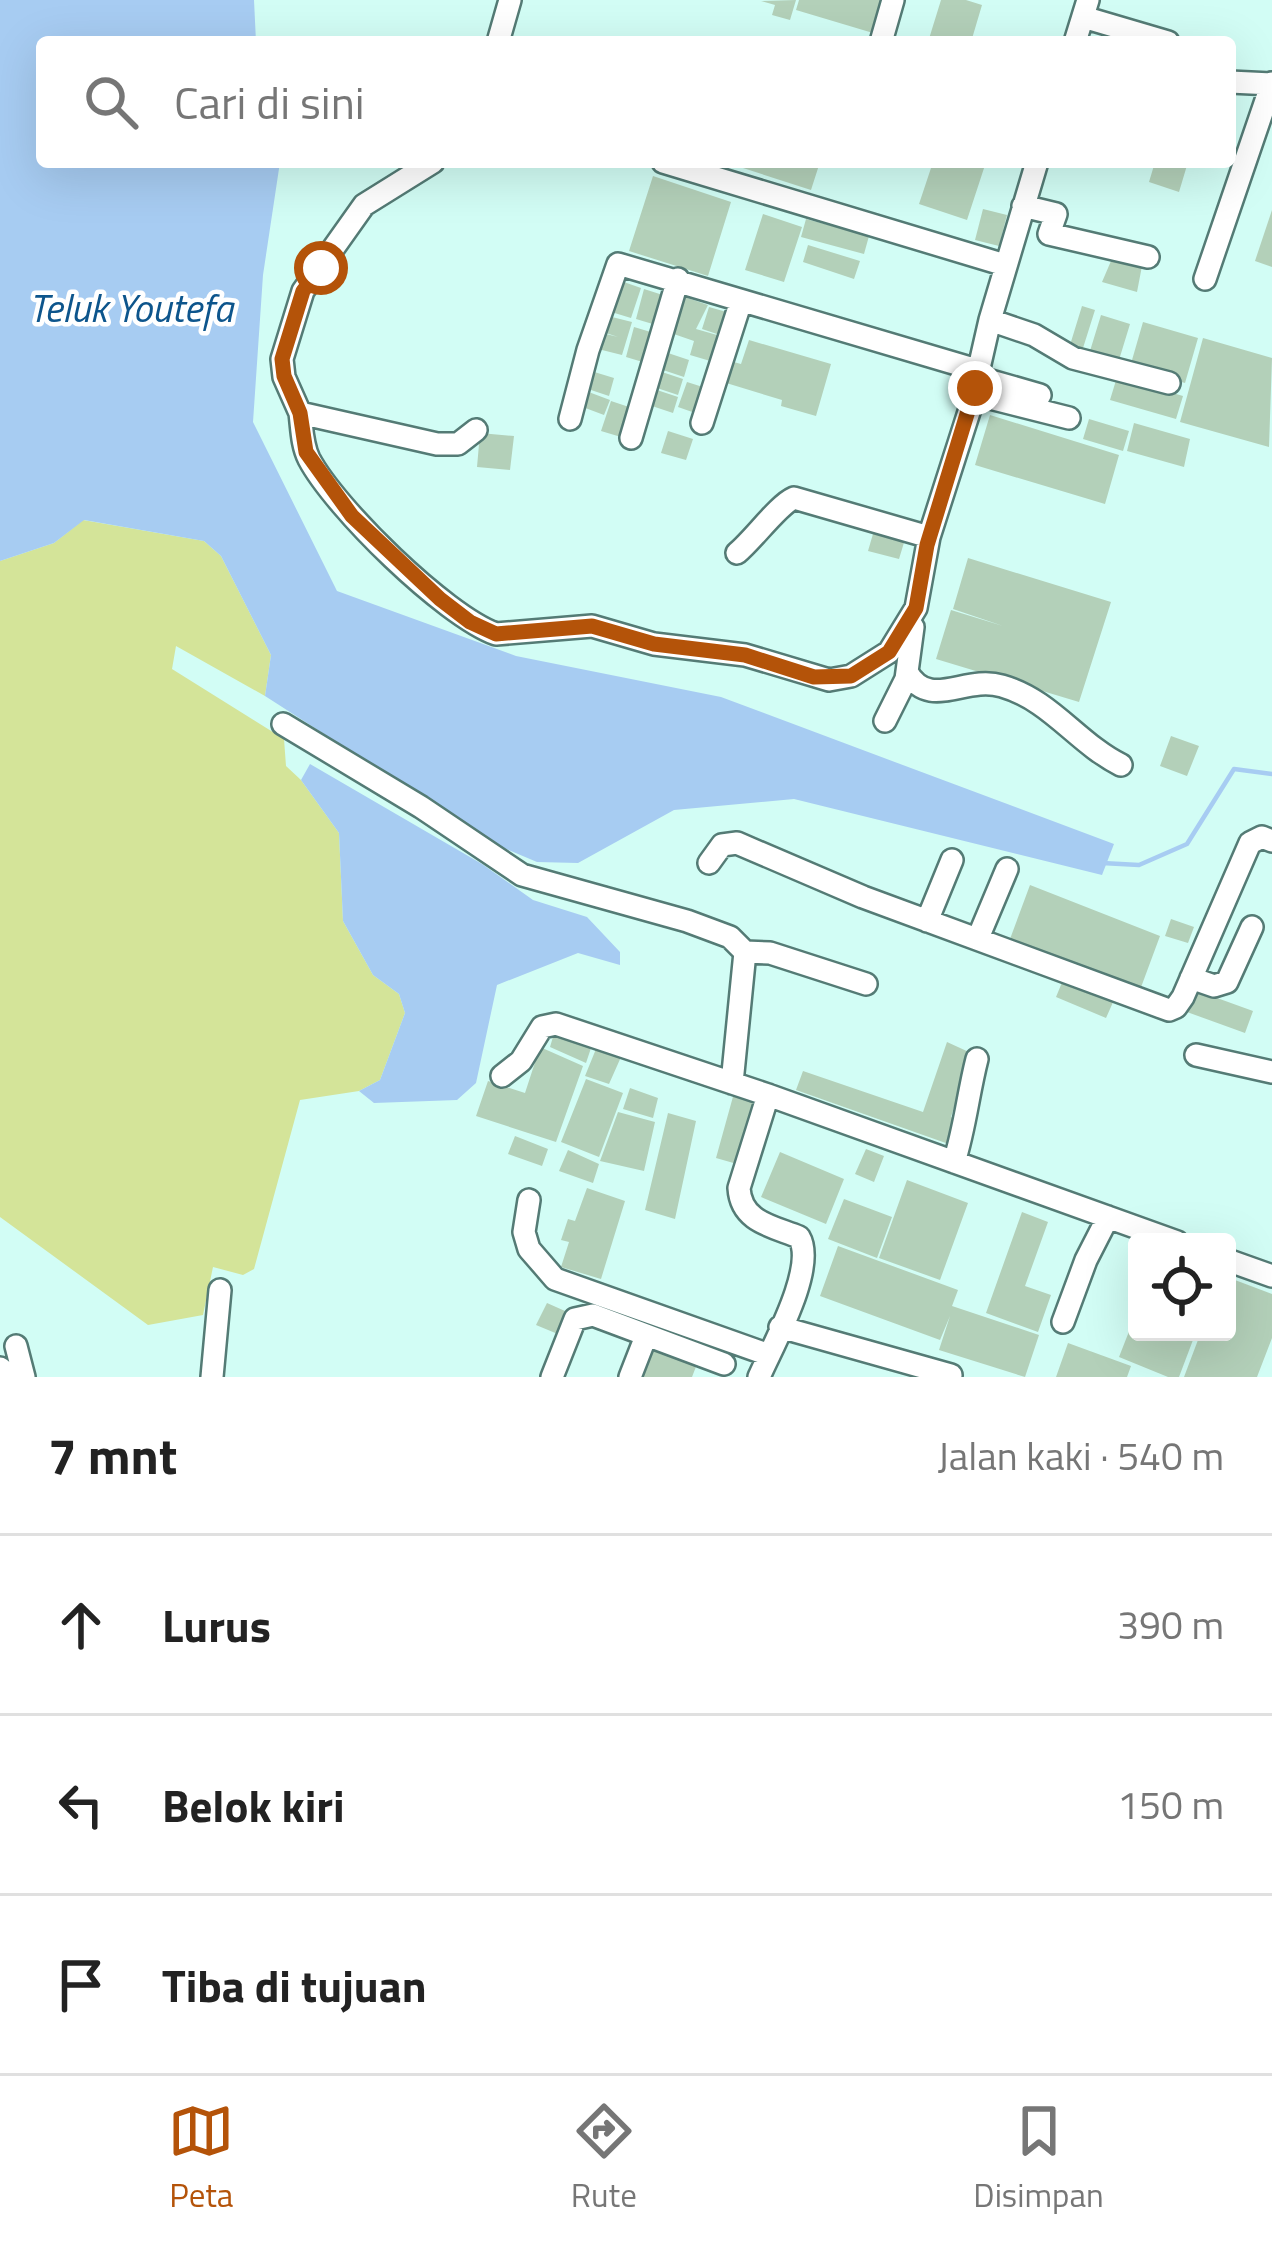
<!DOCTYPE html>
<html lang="id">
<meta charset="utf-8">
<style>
:root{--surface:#fff;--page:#f6f6f6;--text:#222;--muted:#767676;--line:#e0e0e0;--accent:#b45309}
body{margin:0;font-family:"Titillium Web",sans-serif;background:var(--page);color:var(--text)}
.controls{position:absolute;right:36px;bottom:36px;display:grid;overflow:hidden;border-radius:12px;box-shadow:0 12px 48px #0002}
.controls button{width:108px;height:108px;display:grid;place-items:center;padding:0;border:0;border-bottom:3px solid var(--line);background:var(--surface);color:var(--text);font:60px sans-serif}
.stop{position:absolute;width:36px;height:36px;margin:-27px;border:9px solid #b45309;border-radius:50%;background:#fff}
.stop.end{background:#b45309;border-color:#fff;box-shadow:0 3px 12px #0008}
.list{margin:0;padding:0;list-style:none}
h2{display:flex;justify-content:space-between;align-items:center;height:156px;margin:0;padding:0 48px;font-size:51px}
h2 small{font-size:39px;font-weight:400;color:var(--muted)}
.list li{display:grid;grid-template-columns:78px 1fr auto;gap:36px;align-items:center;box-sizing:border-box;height:180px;padding:0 48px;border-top:3px solid var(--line)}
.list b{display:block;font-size:45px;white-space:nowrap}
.list em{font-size:39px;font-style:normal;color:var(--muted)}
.icon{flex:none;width:66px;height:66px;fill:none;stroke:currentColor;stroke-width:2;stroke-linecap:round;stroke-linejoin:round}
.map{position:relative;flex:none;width:1272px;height:1377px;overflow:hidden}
.search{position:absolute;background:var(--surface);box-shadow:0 12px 48px #0002;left:36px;right:36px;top:36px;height:132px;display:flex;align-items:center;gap:30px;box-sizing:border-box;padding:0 42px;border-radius:12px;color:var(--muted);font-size:45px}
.sheet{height:696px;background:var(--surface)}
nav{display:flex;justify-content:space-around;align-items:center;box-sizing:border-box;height:168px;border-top:3px solid var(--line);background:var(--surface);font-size:33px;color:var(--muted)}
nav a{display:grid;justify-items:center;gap:6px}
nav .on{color:var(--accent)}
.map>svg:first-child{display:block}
</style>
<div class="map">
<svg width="1272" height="1377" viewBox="0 0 1272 1377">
<rect width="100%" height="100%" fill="#d2fdf5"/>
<!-- green -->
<path fill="#d4e499" d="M83 520 204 541 221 556 271 655 265 696 176 646 172 669 284 739 286 766 301 780 339 833 343 921 373 975 399 994 405 1013 380 1080 359 1091 300 1100 254 1269 243 1275 213 1267 203 1315 148 1325 0 1217V561L54 543Z"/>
<!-- water -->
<path fill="#a7ccf2" d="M0 0H254L256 42H42V162H280L263 275 253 422 337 591 516 656 721 697 1114 844 1102 875 794 799 674 810 578 863 537 862 497 845 265 696 271 655 221 556 204 541 84 520 54 543 0 561Z
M310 764 482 864 533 900 587 917 620 952V965L578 953 497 985 476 1083 457 1100 374 1103 359 1091 380 1080 405 1013 399 994 373 975 343 921 339 833 301 780Z"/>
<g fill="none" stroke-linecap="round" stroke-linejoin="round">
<!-- stream -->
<path stroke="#a7ccf2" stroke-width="4.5" d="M1102 863 1139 865 1187 844 1234 769 1272 774"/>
</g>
<!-- building -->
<path fill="#b3d0b9" d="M796 0 790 20 772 15 775 5 761 1Z
M799 0H883L873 33 796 10Z
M941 0H966L982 5 971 42H928Z
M745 162H820L811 190 743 168Z
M933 162H986L967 220 919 204Z
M1155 162H1188L1179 192 1149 182Z
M653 176 731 202 708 276 629 251Z
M983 209 1007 215 999 246 975 240Z
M1272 210V267L1255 261Z
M763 214 802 227 784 282 745 270Z
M806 219 869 236 864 254 801 237Z
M808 245 860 261 854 279 803 262Z
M1111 261 1142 266 1137 292 1102 282Z
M618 280 641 288 631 318 608 311Z
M644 289 666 296 656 325 636 319Z
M682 296 708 305 696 329 724 337 717 363 690 355 694 341 668 332Z
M1082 306 1095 310 1083 348 1070 345Z
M709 307 730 313 723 336 702 329Z
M1101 315 1130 324 1119 360 1090 351Z
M608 316 632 322 622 355 598 349 602 333 618 337 603 332Z
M1143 322 1198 338 1185 383 1130 367Z
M634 327 654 333 646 363 626 357Z
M1203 338 1272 358 1269 447 1180 422Z
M749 340 831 364 816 416 781 406 782 400 723 382 730 361 741 364Z
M665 352 689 360 684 377 660 369Z
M591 371 614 378 609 396 585 388Z
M659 371 683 379 678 395 654 387Z
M1117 377 1183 396 1176 419 1110 400Z
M687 382 706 388 698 414 678 407Z
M654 389 678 397 673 413 649 405Z
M586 391 610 400 604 415 580 406Z
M611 401 632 408 621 437 601 431Z
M990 415 1119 455 1105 504 975 465Z
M1089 419 1129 431 1123 451 1083 439Z
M1134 423 1190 439 1184 467 1127 451Z
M668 431 693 439 686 460 661 453Z
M480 433 514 436 510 470 477 467Z
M875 527 906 536 899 559 868 551Z
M968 558 1111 602 1079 702 936 659 951 610 1003 626 953 609Z
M1171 736 1199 746 1187 776 1160 766Z
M1030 885 1160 936 1140 990 1010 939Z
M1171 919 1194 927 1188 943 1165 936Z
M1063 980 1114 1000 1106 1018 1056 997Z
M1195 990 1253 1011 1245 1033 1187 1012Z
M555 1030 592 1045 586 1063 550 1047Z
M947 1042 971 1053 951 1117 964 1123 957 1147 796 1090 803 1071 923 1112Z
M540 1047 583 1066 556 1142 476 1116 488 1081 525 1093Z
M596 1049 621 1057 609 1084 585 1076Z
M586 1079 623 1093 599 1157 561 1142Z
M630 1088 658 1098 653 1118 623 1109Z
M734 1093 754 1100 737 1164 716 1158Z
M618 1112 655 1122 644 1171 600 1161Z
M668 1113 696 1121 675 1219 645 1210Z
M515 1136 548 1149 542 1166 508 1154Z
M866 1149 884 1156 874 1182 855 1174Z
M568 1150 599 1164 593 1183 559 1171Z
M780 1152 844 1179 826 1224 761 1197Z
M907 1180 968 1203 940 1280 879 1258Z
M587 1188 625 1201 601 1279 561 1267 569 1242 561 1240 568 1219 575 1221Z
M844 1199 892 1217 877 1258 828 1239Z
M1022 1212 1048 1222 1025 1286 1051 1295 1038 1332 986 1313Z
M838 1246 958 1290 952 1306 1039 1335 1025 1377 939 1350 950 1316 940 1340 820 1296Z
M1227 1277 1272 1294V1338L1257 1377H1184L1201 1332H1227Z
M547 1303 574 1315 565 1337 536 1325Z
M1137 1311V1332H1196L1179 1377H1168L1119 1357Z
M1068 1343 1131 1366 1127 1377H1056Z
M649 1345 697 1364 692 1377H636Z"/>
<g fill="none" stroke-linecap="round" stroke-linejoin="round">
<!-- minor casing -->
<g stroke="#547b75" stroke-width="26">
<path id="minor" d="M1083 17 1168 42
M498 42 510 0
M881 42 893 0
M1075 42 1088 0
M1230 82 1272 84
M663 162 1005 265
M1023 206 1056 214 1049 234 1148 257
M1205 279 1272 83
M990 320 1034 335 1073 358 1169 383
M977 377 1040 395
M974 394 1069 418
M300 413 284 377 282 359 303 291 364 205 433 162
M570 419 588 350 618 264 977 370
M702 423 741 301
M476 430 458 444H437L300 413C302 429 302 445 309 459 335 508 444 615 496 634L592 626 654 644 745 655 829 680 851 676 889 652 916 608 929 537 969 412 990 320 1037 162
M631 438 678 279
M737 553C754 539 778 505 794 498L929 537
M907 672C930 711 964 675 1002 686 1051 700 1077 743 1121 765
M885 721 906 679 913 627
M283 724 421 807 522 875 687 921 730 937 745 952 732 1083
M709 863 722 845 737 843 863 897 1169 1010 1176 1007 1183 997 1250 843 1262 837 1272 841
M927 921 952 860
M978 938 1007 869
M745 952 770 953 866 984
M1191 978 1214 986 1227 982 1252 927
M1196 1055 1272 1072
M502 1076 521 1061 542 1027 556 1024 768 1095 1177 1242
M954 1162C965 1128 968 1094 977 1059
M529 1200 524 1232 529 1249 555 1279 769 1355
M1227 1260 1272 1276
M1063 1322 1086 1260 1108 1217
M780 1327 951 1375
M16 1346 24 1377
M0 1368 11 1377
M212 1377 220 1290
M552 1377 575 1319 593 1315 724 1364
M630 1377 646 1336
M759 1377C773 1345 817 1267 799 1237 772 1226 741 1222 739 1188L768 1095"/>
</g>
<!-- minor -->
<use href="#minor" stroke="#fff" stroke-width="21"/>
</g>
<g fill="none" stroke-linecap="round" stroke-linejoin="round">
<!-- route -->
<path stroke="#b45309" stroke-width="15" d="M321 268 303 291 282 359 284 376 300 413 306 452 352 516 440 599 470 622 496 634 592 626 654 644 745 655 814 677 851 676 889 652 916 608 927 545 975 388"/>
</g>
<g text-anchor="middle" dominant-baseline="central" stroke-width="9" stroke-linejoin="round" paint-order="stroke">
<!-- water labels -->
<g font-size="39" font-style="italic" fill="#0d558c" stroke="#fff">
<text x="131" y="307">Teluk Youtefa</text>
</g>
</g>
</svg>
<div class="controls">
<button><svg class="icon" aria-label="locate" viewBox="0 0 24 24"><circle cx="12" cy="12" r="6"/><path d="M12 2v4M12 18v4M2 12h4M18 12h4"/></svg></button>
</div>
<div class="stop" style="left:321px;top:268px"></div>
<div class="stop end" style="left:975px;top:388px"></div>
<div class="search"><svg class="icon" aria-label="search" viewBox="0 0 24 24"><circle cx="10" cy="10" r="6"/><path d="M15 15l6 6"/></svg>Cari di sini</div>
</div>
<section class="sheet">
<h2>7 mnt<small>Jalan kaki · 540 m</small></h2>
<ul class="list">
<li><svg class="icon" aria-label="ahead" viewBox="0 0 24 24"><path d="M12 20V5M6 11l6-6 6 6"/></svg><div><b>Lurus</b></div><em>390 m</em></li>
<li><svg class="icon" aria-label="left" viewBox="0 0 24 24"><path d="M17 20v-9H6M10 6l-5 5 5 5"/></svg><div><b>Belok kiri</b></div><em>150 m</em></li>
<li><svg class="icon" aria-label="arrive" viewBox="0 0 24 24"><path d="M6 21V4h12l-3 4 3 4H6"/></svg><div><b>Tiba di tujuan</b></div></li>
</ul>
</section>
<nav>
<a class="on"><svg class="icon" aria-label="map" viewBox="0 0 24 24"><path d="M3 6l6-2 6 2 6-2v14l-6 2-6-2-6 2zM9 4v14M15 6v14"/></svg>Peta</a>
<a><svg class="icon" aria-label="directions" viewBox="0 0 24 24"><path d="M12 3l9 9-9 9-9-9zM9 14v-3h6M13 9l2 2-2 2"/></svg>Rute</a>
<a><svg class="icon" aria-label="saved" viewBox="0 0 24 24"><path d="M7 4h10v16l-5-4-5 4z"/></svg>Disimpan</a>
</nav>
